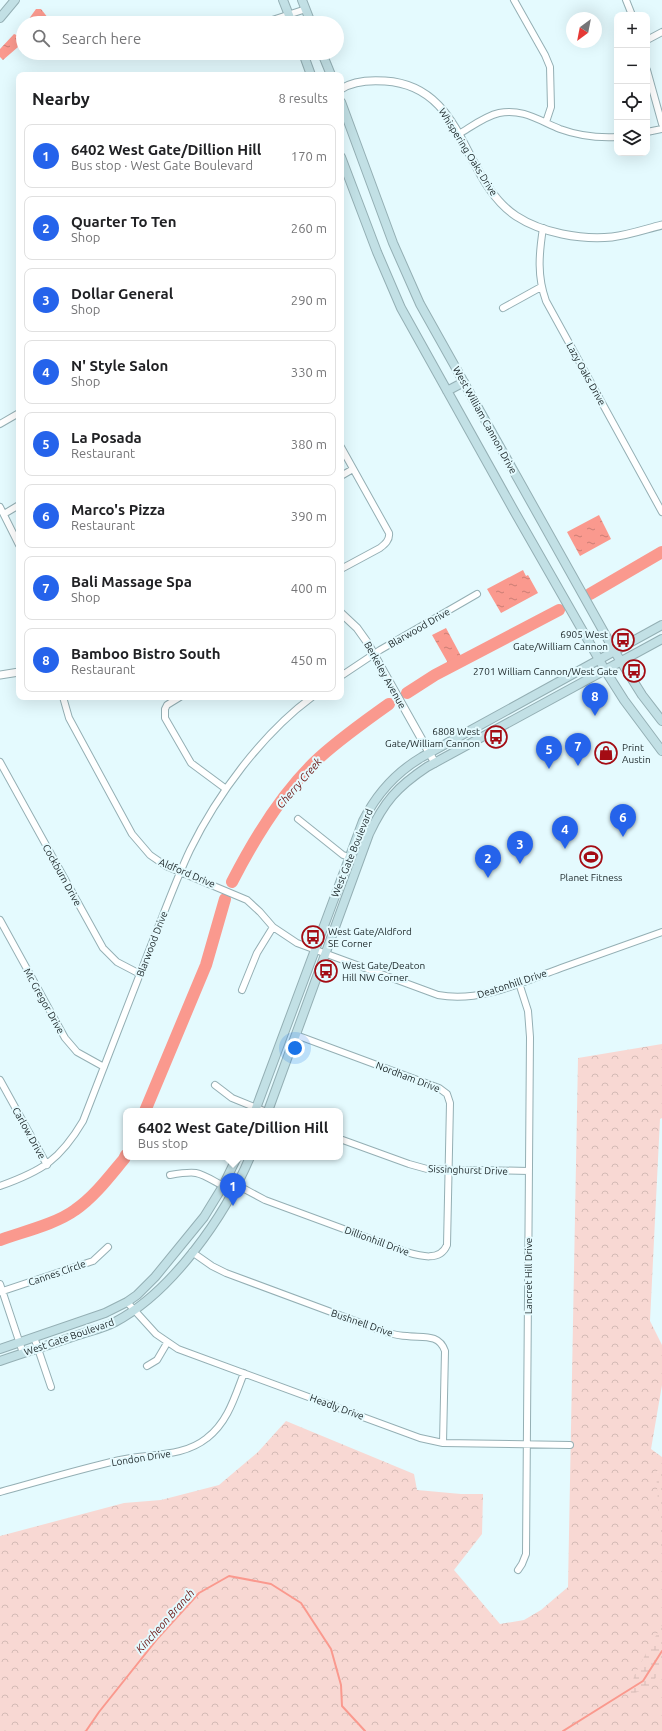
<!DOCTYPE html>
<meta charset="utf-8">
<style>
:root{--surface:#fff;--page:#f2f2f2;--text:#202124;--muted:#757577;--line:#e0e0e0;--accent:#2563eb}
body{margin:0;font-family:Ubuntu,sans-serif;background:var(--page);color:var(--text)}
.controls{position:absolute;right:12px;top:12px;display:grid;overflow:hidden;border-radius:8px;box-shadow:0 4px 16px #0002}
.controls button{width:36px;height:36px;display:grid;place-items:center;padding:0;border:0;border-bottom:1px solid var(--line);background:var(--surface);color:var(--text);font:20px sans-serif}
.compass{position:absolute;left:566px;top:12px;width:36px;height:36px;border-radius:50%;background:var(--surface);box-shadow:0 4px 16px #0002;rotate:212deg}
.you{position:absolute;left:295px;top:1048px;width:14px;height:14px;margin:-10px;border:3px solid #fff;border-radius:50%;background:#1a73e8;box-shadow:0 0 0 6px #1a73e833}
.badge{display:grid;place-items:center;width:26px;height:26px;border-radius:50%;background:var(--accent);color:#fff;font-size:13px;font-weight:700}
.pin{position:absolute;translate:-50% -33px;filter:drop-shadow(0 1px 2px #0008)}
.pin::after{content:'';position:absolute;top:21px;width:14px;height:12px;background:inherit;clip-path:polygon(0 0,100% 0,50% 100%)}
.popup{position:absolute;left:123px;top:1108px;width:220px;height:52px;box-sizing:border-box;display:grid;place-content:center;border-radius:8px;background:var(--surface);filter:drop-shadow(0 1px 3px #0005);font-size:13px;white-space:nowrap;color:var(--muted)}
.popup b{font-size:15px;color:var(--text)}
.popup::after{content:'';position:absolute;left:50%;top:100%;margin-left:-8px;border:8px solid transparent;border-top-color:var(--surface)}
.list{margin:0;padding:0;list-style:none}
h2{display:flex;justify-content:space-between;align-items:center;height:52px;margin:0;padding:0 16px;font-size:17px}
h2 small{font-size:13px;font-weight:400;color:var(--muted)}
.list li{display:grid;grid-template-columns:26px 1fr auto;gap:12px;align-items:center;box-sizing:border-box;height:64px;margin:0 8px 8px;padding:0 8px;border:1px solid var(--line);border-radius:8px}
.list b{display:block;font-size:15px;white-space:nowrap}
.list p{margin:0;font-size:13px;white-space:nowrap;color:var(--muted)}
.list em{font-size:13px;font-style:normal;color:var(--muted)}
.icon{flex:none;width:22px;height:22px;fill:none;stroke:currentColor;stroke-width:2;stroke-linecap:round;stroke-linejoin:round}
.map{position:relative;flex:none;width:662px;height:1731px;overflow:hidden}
.search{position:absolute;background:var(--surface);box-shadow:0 4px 16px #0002;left:16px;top:16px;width:328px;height:44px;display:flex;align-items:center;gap:10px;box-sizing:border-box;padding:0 14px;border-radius:22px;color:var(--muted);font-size:15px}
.panel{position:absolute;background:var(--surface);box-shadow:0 4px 16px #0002;left:16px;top:72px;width:328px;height:628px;border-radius:8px}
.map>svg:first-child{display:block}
</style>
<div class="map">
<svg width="662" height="1731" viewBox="0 0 662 1731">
<defs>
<pattern id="forest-crowns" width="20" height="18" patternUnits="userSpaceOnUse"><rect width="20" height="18" fill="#f8d8d3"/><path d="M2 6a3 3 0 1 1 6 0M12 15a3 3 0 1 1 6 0" fill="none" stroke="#d4bab5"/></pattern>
<pattern id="wetland-marsh" width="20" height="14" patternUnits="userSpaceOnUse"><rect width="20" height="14" fill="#f8d8d3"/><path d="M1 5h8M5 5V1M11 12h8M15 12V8" fill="none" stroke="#d4bab5"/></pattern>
<pattern id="water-ripples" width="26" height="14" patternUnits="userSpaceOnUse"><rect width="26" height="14" fill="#fa998e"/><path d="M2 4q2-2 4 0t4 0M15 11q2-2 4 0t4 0" fill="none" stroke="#ca7d74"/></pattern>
</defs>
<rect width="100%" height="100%" fill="#e4fafe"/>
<!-- forest -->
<path fill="url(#forest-crowns)" d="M662 1044V1118L660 1119 650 1321 662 1345V1385L651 1449 662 1457V1731H0V1536L124 1503 161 1500 219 1485 258 1452 286 1421 414 1474 417 1490 461 1494H483L482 1534 454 1570 500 1624 524 1620 541 1610 568 1587 578 1058Z"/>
<!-- wetland -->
<path fill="url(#wetland-marsh)" d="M656 1471H662V1553L661 1552Z
M662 1626V1667L650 1687 630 1695 634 1676 652 1642Z"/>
<!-- water -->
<path fill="url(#water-ripples)" d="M36 9H41L52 23H26Z
M23 32V46L18 47 3 60 0 57V49L14 34 19 36Z
M599 515 611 539 580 556 567 532Z
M523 570 526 576 528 575 538 593 501 613 487 589Z
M446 628 461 656 448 663 432 635Z"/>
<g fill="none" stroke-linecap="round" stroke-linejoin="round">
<!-- stream -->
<path stroke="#fa998e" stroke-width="2" d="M86 1731 99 1712 158 1638 199 1593 229 1576 271 1584 301 1603 331 1649 341 1685 342 1706 365 1731
M563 1731 643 1681 662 1651"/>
<!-- river -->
<path stroke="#fa998e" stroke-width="12" d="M590 594 662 552
M407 693 435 675 559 610
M232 882C254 839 283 791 319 758 341 738 365 721 389 704
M145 1111 206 965 225 899
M0 1240C22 1232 56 1224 75 1210 94 1197 109 1177 124 1159L126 1155"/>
<!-- minor casing -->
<g stroke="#94afb4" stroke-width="8">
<path id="minor" d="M514 0 545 55 550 67 551 107 546 122
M626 0 632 15
M263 23 306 9
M647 40 662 32
M647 70 662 124
M647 132 662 129
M459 134C471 127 485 116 499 113 522 108 540 121 560 129 579 136 597 138 617 137
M543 228C539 254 537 276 546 301L662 512
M503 308 541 287
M0 424 19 413
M341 447 389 533C390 540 385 544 380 548L341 569
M341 476 353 469
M0 507 19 545
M4 514 19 505
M341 676 380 650 477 594
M63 697 69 718 132 834 150 855 166 866 247 900 260 912 273 927 297 943 438 995C481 1003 522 982 561 968 595 956 629 944 662 932
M180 697 167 705 165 709V718L191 763 226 789
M0 762 103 948 117 962 140 974
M298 819 343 855 349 857
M0 920 65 1038 77 1052 104 1067
M242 990 257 953 273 927
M0 1080 47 1165
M215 1085 232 1098 264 1111
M340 1139 409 1164 427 1169 529 1171
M170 1175C199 1170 198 1172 223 1186
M237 1185 265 1200 406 1252C420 1256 440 1262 447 1245L450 1103 447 1094 439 1088 296 1035
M0 1186C42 1171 60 1160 83 1121 106 1063 127 1006 150 948 163 916 175 882 190 850 217 795 262 734 312 697
M192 1252 212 1266 226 1273 385 1332C392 1334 399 1336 407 1336 422 1338 439 1333 445 1351L443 1443
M0 1284 23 1353
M0 1292 93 1261 108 1247
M127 1302 156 1334 178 1349 420 1438 443 1443 570 1445
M34 1337 51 1387
M147 1366 157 1360 167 1343
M0 1492C40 1481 80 1469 120 1460 150 1453 182 1458 207 1438 228 1422 235 1396 244 1373
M518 1570 522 1564 526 1554 530 1037 528 1011 519 983"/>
</g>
<!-- tertiary casing -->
<g stroke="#94afb4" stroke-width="9">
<path id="tertiary" d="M341 89C353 81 371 80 385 81 466 86 461 179 516 216 542 233 581 240 612 237 629 235 646 229 662 225
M341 613 357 628 367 642 435 763
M0 675 19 672"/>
</g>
<!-- secondary casing -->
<g stroke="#94afb4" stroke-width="10">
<path id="secondary" d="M283 0 292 23
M302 0 311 23
M0 18 15 0
M303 53 311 75
M322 53 331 75
M341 102 393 243 420 304 615 652 642 695 662 721
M341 157 377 252 401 308 513 509 605 670 624 700 662 751
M447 391 464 382
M255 1111 363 821C377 793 395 773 422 757L662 625
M268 1111 369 834C384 802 397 787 427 767L662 639
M0 1349 105 1313 127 1302 137 1295 155 1277 204 1217 223 1186 237 1157
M0 1361C26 1352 52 1344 78 1335 90 1331 104 1328 115 1322 172 1292 225 1216 250 1157"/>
</g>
<!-- minor -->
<use href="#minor" stroke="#fff" stroke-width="6"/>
<!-- tertiary -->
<use href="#tertiary" stroke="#fff" stroke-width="7"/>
<!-- secondary -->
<use href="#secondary" stroke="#c2e0e5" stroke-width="8"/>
</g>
<!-- icons -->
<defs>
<g id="bus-ring" transform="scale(1.15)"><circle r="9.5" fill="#e4fafe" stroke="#a40c14" stroke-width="1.5"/><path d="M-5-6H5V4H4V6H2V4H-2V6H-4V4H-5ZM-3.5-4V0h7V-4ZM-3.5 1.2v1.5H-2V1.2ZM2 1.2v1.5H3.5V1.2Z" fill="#a40c14"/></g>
<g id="shop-ring" transform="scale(1.15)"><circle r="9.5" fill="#e4fafe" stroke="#a40c14" stroke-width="1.5"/><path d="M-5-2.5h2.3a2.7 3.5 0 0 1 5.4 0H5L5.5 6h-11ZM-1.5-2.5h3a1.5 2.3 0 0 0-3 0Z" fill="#a40c14"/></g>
<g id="stadium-ring" transform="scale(1.15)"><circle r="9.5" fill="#e4fafe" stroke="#a40c14" stroke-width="1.5"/><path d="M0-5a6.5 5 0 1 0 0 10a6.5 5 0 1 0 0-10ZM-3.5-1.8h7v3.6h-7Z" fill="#a40c14"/></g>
</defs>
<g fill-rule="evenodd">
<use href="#bus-ring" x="623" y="640"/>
<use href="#bus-ring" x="634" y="671"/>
<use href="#bus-ring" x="496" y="737"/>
<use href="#shop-ring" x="606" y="753"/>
<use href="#stadium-ring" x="591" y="857"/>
<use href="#bus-ring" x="313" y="937"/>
<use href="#bus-ring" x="326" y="971"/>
</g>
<g text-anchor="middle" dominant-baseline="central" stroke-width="4" stroke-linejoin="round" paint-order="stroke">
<!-- street labels -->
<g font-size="10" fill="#212c2e" stroke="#e4fafe">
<text transform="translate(468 152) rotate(58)">Whispering Oaks Drive</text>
<text transform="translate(586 374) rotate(61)">Lazy Oaks Drive</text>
<text transform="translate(485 420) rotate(61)">West William Cannon Drive</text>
<text transform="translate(419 628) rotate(-30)">Blarwood Drive</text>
<text transform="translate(385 675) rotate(61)">Berkeley Avenue</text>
<text transform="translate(352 853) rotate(-68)">West Gate Boulevard</text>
<text transform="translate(187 873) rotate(23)">Aldford Drive</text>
<text transform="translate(62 875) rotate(61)">Cockburn Drive</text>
<text transform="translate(152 944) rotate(-69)">Blarwood Drive</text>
<text transform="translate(512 984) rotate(-18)">Deatonhill Drive</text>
<text transform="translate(44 1001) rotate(61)">Mc Gregor Drive</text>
<text transform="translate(408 1077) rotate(21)">Nordham Drive</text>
<text transform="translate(29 1133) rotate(61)">Carlow Drive</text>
<text transform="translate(468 1170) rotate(2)">Sissinghurst Drive</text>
<text transform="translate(377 1241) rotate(20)">Dillionhill Drive</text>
<text transform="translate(57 1273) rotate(-19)">Cannes Circle</text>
<text transform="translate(528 1276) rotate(-90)">Lancret Hill Drive</text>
<text transform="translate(362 1323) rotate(19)">Bushnell Drive</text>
<text transform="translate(69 1337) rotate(-19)">West Gate Boulevard</text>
<text transform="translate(337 1407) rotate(20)">Headly Drive</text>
<text transform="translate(141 1458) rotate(-9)">London Drive</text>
</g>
<!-- poi labels -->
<g font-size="10" fill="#212c2e" stroke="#e4fafe" text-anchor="end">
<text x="608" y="634">6905 West<tspan x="608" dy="12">Gate/William Cannon</tspan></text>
<text x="618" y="671">2701 William Cannon/West Gate</text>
<text x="480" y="731">6808 West<tspan x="480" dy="12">Gate/William Cannon</tspan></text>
<text x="622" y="747" text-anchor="start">Print<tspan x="622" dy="12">Austin</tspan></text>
<text x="591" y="877" text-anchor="middle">Planet Fitness</text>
<text x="328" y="931" text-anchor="start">West Gate/Aldford<tspan x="328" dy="12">SE Corner</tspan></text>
<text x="342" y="965" text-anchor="start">West Gate/Deaton<tspan x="342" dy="12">Hill NW Corner</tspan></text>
</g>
<!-- water labels -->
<g font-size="11" font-style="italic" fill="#6c1715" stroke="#e4fafe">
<text transform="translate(299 783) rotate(-49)">Cherry Creek</text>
<text transform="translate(165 1621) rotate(-48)">Kincheon Branch</text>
</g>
</g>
</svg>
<div class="controls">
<button>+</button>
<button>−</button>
<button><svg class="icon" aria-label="locate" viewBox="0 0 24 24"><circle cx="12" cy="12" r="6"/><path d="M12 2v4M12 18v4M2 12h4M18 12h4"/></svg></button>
<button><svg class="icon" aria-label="layers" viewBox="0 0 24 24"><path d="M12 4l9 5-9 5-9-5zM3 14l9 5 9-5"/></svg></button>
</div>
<svg class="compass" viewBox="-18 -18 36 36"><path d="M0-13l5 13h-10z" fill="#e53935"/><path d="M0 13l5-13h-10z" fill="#757577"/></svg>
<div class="you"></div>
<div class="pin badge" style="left:233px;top:1206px">1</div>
<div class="popup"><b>6402 West Gate/Dillion Hill</b>Bus stop</div>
<div class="pin badge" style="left:488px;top:878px">2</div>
<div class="pin badge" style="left:520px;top:864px">3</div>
<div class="pin badge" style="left:565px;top:849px">4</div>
<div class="pin badge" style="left:549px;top:769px">5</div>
<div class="pin badge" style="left:623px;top:837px">6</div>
<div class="pin badge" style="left:578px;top:766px">7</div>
<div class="pin badge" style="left:595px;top:716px">8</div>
<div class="search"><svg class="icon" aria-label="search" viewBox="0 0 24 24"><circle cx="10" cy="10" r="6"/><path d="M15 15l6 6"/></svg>Search here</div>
<section class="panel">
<h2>Nearby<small>8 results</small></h2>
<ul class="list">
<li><span class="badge">1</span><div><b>6402 West Gate/Dillion Hill</b><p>Bus stop · West Gate Boulevard</p></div><em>170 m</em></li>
<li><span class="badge">2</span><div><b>Quarter To Ten</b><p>Shop</p></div><em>260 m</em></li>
<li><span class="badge">3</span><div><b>Dollar General</b><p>Shop</p></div><em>290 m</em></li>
<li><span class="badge">4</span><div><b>N' Style Salon</b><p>Shop</p></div><em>330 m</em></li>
<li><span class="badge">5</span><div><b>La Posada</b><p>Restaurant</p></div><em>380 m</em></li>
<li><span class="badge">6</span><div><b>Marco's Pizza</b><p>Restaurant</p></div><em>390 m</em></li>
<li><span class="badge">7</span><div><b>Bali Massage Spa</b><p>Shop</p></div><em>400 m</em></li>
<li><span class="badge">8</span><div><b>Bamboo Bistro South</b><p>Restaurant</p></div><em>450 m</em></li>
</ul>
</section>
</div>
